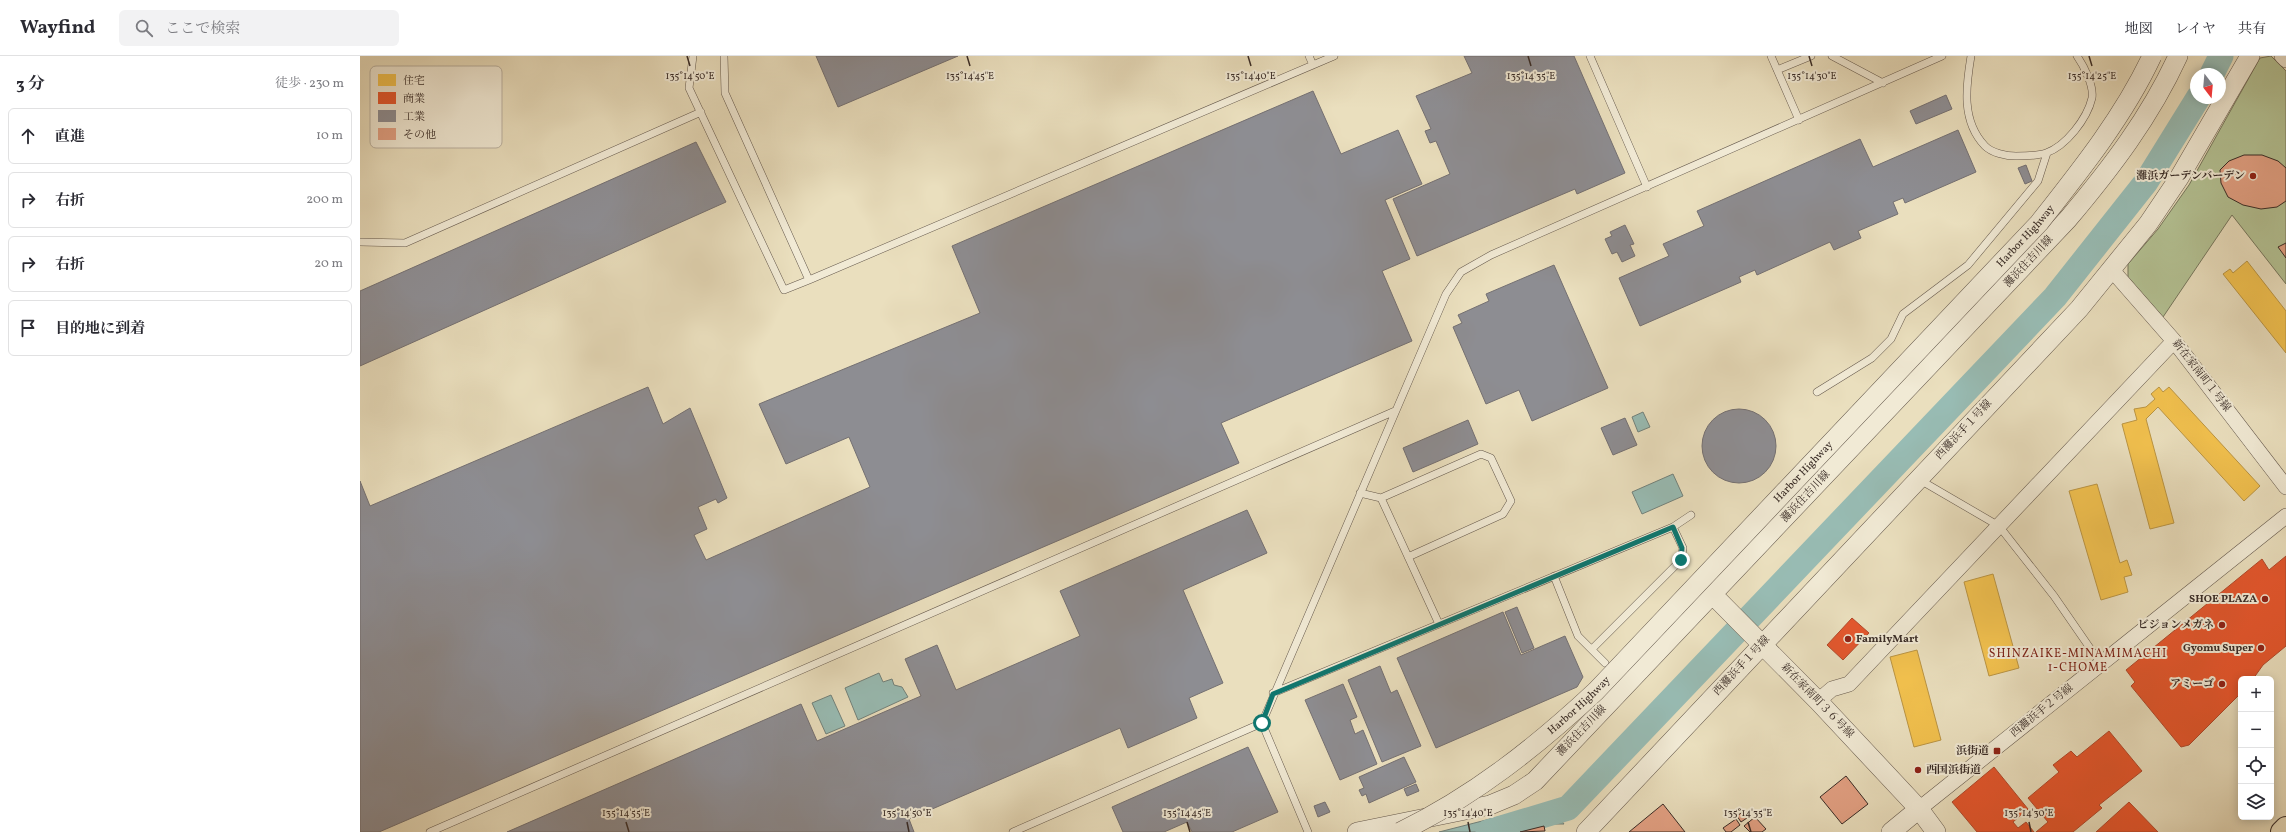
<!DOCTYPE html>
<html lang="ja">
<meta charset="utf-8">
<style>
:root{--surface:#fff;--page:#f2f2f3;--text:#2b2b33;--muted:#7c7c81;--line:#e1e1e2}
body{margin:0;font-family:Vollkorn,"Noto Serif JP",serif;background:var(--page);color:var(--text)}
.controls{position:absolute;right:12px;bottom:12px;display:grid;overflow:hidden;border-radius:6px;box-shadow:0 2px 10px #0003}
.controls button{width:36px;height:36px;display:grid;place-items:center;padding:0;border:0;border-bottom:1px solid var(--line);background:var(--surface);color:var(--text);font:20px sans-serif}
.compass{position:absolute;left:1830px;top:12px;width:36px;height:36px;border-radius:50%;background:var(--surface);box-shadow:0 2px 10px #0003;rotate:164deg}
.stop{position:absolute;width:12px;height:12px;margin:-9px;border:3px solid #0f766e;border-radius:50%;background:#fff}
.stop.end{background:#0f766e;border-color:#fff;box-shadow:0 1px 4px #0008}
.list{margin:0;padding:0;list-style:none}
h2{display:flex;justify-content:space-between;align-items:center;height:52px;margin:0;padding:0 16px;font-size:17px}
h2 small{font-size:13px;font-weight:400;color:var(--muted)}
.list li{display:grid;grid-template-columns:26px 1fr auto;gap:12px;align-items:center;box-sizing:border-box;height:56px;margin:0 8px 8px;padding:0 8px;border:1px solid var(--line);border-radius:6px}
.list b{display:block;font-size:15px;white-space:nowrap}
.list em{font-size:13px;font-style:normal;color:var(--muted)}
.icon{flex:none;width:22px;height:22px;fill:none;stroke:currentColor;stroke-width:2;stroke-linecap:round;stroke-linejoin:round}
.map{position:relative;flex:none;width:1926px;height:776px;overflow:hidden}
header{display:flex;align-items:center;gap:24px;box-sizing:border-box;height:56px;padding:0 20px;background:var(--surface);border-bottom:1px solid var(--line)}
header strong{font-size:19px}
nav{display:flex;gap:22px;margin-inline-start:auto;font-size:14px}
.search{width:280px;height:36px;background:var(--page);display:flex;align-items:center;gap:10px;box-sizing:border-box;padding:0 14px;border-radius:6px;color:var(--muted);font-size:15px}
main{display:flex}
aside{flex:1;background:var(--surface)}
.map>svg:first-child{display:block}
</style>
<header>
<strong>Wayfind</strong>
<div class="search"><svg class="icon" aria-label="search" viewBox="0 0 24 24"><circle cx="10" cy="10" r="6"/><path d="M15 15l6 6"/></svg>ここで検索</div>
<nav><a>地図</a><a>レイヤ</a><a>共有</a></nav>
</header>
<main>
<aside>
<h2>3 分<small>徒歩 · 230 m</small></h2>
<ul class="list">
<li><svg class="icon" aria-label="ahead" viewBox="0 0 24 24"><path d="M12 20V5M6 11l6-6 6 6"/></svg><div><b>直進</b></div><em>10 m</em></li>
<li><svg class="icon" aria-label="right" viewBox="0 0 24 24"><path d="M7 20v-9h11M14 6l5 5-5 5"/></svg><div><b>右折</b></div><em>200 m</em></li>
<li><svg class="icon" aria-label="right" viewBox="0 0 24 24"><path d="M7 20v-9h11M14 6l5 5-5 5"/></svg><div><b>右折</b></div><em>20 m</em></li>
<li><svg class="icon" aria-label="arrive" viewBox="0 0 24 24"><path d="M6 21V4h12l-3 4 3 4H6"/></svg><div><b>目的地に到着</b></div></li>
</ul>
</aside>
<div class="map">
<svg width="1926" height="776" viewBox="0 0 1926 776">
<rect width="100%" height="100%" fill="#eadfbe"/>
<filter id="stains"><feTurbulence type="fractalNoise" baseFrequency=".005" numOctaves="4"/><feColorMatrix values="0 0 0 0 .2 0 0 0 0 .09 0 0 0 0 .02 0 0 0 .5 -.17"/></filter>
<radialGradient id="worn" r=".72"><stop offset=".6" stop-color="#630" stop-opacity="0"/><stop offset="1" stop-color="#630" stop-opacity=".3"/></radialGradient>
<!-- green -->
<path fill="#b4c294" stroke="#76775e" d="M1911 0 1926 15V228L1872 159 1803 261 1768 221V208L1798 173 1829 129 1900 2Z"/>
<!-- water -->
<path fill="#98bcb4" stroke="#72827c" d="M1283 356 1290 371 1278 376 1272 361Z
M1313 418 1323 440 1282 458 1272 436Z
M519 617 523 626 532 623 534 629 542 631 548 641 498 664 485 632Z
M471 639 485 670 466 678 452 647Z
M1189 748 1204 768H1188L1156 776H1079Z"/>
<!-- homes -->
<path fill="#f2c14e" stroke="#ba9442" d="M1887 205 1926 255V297L1863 218 1870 213 1873 217Z
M1799 331 1803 336 1809 331 1900 430 1884 445 1798 351 1786 363 1814 467 1790 473 1762 368 1777 364 1774 353 1786 351 1795 343 1791 338Z
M1737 428 1760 507 1767 504 1772 519 1764 521 1768 536 1741 544 1709 435Z
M1633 518 1659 612 1629 620 1604 526Z
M1557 594 1581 684 1554 691 1530 601Z"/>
<!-- shops -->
<path fill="#e4572e" stroke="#b14a2c" d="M1926 500V590L1903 609 1893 623H1881V637L1829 689 1821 691 1771 630 1775 626 1766 614 1902 503 1909 514Z
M1492 562 1509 577 1483 604 1467 589Z
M1749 675 1782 715 1739 749 1742 752 1713 776H1676L1688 766 1668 742 1699 716 1693 709 1711 695 1717 701Z
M1634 711 1668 753 1653 766 1658 772 1666 766 1674 776H1617L1592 746Z
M1769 746 1798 776H1736Z"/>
<!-- industry -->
<path fill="#8d8d92" stroke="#747072" d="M456 0H598L478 51Z
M1104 0H1214L1265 117 1217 138 1215 133 1057 200 1033 143 1090 118 1076 85 1070 87 1065 75 1071 73 1056 40 1112 17Z
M953 35 981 98 1038 74 1062 128 1025 144 1050 203 1022 215 1052 285 861 367 879 407 19 776H0V425L10 450 288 331 303 368 330 352 367 442 358 447 356 443 338 451 347 473 334 479 346 504 510 431 489 381 426 408 399 348 620 257 592 190Z
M1586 39 1592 53 1556 68 1550 55Z
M1598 74 1616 116 1545 147 1543 142 1533 146 1538 158 1498 175 1501 182 1474 194 1470 186 1397 219 1395 214 1379 221 1381 226 1280 270 1259 222 1309 200 1303 188 1344 170 1337 155 1500 83 1513 111Z
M336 86 366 146 0 310V235Z
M1666 109 1672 125 1665 128 1658 112Z
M1265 169 1274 188 1270 189 1275 200 1262 206 1257 196 1252 198 1245 183 1252 180 1250 176Z
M1194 209 1248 332 1172 365 1159 334 1126 348 1093 271 1102 267 1098 259 1129 245 1126 238Z
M1342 390a37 37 0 1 1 74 0a37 37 0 1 1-74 0Z
M1265 362 1277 389 1253 399 1241 372Z
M1108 364 1118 388 1053 416 1043 392Z
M887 454 907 497 823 534 863 627 829 642 837 662 768 692 760 672 549 763 554 776H147L441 648 457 685 561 640 545 603 577 589 596 634 720 580 700 535Z
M1157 551 1174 592 1162 597 1145 556Z
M1143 556 1161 599 1205 580 1223 621 1217 631 1076 692 1037 602Z
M1020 610 1031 637 1037 634 1061 690 1022 706 988 624Z
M983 628 997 661 990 664 995 678 1003 674 1017 708 980 724 945 644Z
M888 691 918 756 872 776H832L827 766 804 776H763L752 751Z
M1044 701 1056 726 1009 747 1006 738 1002 740 999 734 1004 732 999 721Z
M1056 728 1059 735 1047 740 1044 733Z
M965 746 970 756 958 761 954 750Z"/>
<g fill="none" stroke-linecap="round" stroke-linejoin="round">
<!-- river -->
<path stroke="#98bcb4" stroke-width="25" d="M1852 18 1861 0
M1128 776 1208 752 1695 241 1786 126 1838 42"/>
</g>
<!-- building -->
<path fill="#e3a184" stroke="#392c27" d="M1884 99H1902L1918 105 1926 112V145L1917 151 1901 153 1883 149 1868 141 1861 127 1860 114 1869 105Z
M1926 187V202L1918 191Z
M1486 720 1508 748 1482 768 1460 741Z
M1303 748 1325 776H1269Z
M1385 754 1390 760 1381 766 1377 760Z
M1395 761 1406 773 1402 776H1390L1384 770Z
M1376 763 1380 769 1371 776H1366L1363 772Z
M1184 770 1185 775 1160 776Z"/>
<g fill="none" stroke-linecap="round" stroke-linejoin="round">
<!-- service casing -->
<g stroke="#65594d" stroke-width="8">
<path id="service" d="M333 0 329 32 424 234 449 224
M364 0 365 37 449 224 974 0
M949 0 953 9
M1230 0 1287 131
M1411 0 1439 64
M1472 0 1523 27
M1611 0C1606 30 1601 65 1625 90 1632 97 1646 100 1656 100 1666 100 1677 100 1686 97 1706 90 1727 63 1732 42 1734 30 1724 10 1717 0
M1417 14 1451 0
M0 186 45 187 341 56
M1457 336 1512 302 1531 283 1543 258 1608 209 1678 125 1687 97
M1560 424 1639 470 1694 540 1741 608
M1000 437 1021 442 1121 398 1131 402 1151 445 1143 458 1048 501
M1021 442 1079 568
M1194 520 1218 580 1245 607
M1232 593 1321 504 1323 492 1313 471
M913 637 1313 471 1331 459
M70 776 1035 355
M653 776 902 667
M948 776 902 667 1086 238 1101 216 1131 199 1582 0"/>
</g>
<!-- minor casing -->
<g stroke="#65594d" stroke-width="16">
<path id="minor" d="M1922 0 1926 4
M1751 213 1814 285 1926 431
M1458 645 1472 633 1489 628 1814 285
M1559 753 1926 460"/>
</g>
<!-- tertiary casing -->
<g stroke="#65594d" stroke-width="20">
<path id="tertiary" d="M1353 539 1458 645 1559 753 1576 776
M997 776 1130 749 1154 739 1175 725 1708 163C1751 112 1790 61 1818 0
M1226 776 1719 253 1788 168 1819 122 1890 0
M1531 776 1559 753"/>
</g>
<!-- trunk casing -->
<g stroke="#392c27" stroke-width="24">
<path id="trunk" d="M1922 776 1926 772"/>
</g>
<!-- service -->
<use href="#service" stroke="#f1ead5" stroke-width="7"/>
<!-- minor -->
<use href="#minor" stroke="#f1ead5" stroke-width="15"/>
<!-- tertiary -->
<use href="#tertiary" stroke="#f1ead5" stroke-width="19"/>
<!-- trunk -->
<use href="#trunk" stroke="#eadfbe" stroke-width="22"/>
<!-- tertiary-bridge casing -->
<g stroke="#65594d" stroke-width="20" stroke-linecap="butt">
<g id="tertiary-bridge">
<path id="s1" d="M1040 776C1114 740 1176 691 1236 635L1679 167C1720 115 1764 60 1792 0"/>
</g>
</g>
<!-- tertiary-bridge -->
<use href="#tertiary-bridge" stroke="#f1ead5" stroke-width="19"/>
</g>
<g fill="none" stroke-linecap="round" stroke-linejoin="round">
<!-- route -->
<path stroke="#0f766e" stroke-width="5" d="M902 667 913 638 1313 471 1322 492 1321 504"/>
</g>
<!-- ticks -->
<path fill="none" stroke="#392c27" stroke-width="1.5" d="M327 0 330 10M607 0 610 10M888 0 891 10M1168 0 1171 10M1449 0 1452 10M1729 0 1732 10M266 766 269 776M547 766 549 776M827 766 830 776M1108 766 1110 776M1388 766 1391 776M1669 766 1671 776"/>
<!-- markers -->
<g fill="#8f2418" stroke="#f1ead5" stroke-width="1.5">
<circle cx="1893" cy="120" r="4"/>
<circle cx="1905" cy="543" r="4"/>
<circle cx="1862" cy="569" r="4"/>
<circle cx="1488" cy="583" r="4"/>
<circle cx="1901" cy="592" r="4"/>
<circle cx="1862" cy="628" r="4"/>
<rect x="1633" y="691" width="8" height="8" rx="2"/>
<circle cx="1558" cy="714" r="4"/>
</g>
<g text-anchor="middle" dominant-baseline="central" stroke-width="4" stroke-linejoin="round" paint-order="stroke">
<!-- poi labels -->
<g font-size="11" font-weight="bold" fill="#392c27" stroke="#f1ead5" text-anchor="end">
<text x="1885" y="120">灘浜ガーデンバーデン</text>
<text x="1897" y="543">SHOE PLAZA</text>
<text x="1854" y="569">ビジョンメガネ</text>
<text x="1496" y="583" text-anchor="start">FamilyMart</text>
<text x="1893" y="592">Gyomu Super</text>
<text x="1854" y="628">アミーゴ</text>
<text x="1629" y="695">浜街道</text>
<text x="1566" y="714" text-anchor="start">西国浜街道</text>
</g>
<!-- street labels -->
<g font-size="11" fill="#392c27" stroke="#f1ead5">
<text stroke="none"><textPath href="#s1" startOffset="868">Harbor Highway</textPath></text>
<text transform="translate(1669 206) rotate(-47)">灘浜住吉川線</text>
<text transform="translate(1841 320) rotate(52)">新在家南町１号線</text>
<text transform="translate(1604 374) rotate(-47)">西灘浜手１号線</text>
<text stroke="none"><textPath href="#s1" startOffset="544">Harbor Highway</textPath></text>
<text transform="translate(1446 441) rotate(-47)">灘浜住吉川線</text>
<text transform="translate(1382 610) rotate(-47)">西灘浜手１号線</text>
<text transform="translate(1457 645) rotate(46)">新在家南町３６号線</text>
<text stroke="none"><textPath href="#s1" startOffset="220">Harbor Highway</textPath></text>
<text transform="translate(1682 655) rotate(-39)">西灘浜手２号線</text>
<text transform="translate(1222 675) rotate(-46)">灘浜住吉川線</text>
</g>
<!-- neighbourhood labels -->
<g font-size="12" letter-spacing="1" fill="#7a1f14" stroke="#f1ead5">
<text x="1718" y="598">SHINZAIKE-MINAMIMACHI<tspan x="1718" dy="14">1-CHOME</tspan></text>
</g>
</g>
<!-- legend -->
<rect x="10" y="10" width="132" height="82" rx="6" fill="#f1ead5" stroke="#bab1a1" stroke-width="1"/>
<rect x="18" y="18" width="18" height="12" fill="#f2c14e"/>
<rect x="18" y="36" width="18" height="12" fill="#e4572e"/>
<rect x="18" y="54" width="18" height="12" fill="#8d8d92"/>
<rect x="18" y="72" width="18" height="12" fill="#e3a184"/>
<g font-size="11" fill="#392c27">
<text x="43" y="28">住宅</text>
<text x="43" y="46">商業</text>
<text x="43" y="64">工業</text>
<text x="43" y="82">その他</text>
</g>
<g font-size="10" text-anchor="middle" fill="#392c27" stroke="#f1ead5" stroke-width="4" stroke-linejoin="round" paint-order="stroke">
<text x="330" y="23">135°14'50"E</text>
<text x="610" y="23">135°14'45"E</text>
<text x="891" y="23">135°14'40"E</text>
<text x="1171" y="23">135°14'35"E</text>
<text x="1452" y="23">135°14'30"E</text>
<text x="1732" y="23">135°14'25"E</text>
<text x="266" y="760">135°14'55"E</text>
<text x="547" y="760">135°14'50"E</text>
<text x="827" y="760">135°14'45"E</text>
<text x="1108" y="760">135°14'40"E</text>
<text x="1388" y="760">135°14'35"E</text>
<text x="1669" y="760">135°14'30"E</text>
</g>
<rect width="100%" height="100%" filter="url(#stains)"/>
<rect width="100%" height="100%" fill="url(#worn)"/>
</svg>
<div class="controls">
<button>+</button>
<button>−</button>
<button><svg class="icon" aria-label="locate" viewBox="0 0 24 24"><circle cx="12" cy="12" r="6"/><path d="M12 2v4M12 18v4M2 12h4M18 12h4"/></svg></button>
<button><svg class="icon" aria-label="layers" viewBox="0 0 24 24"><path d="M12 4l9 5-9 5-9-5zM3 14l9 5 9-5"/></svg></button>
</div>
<svg class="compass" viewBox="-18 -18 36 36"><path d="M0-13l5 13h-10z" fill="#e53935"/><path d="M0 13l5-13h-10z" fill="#7c7c81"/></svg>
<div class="stop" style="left:902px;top:667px"></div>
<div class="stop end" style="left:1321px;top:504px"></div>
</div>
</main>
